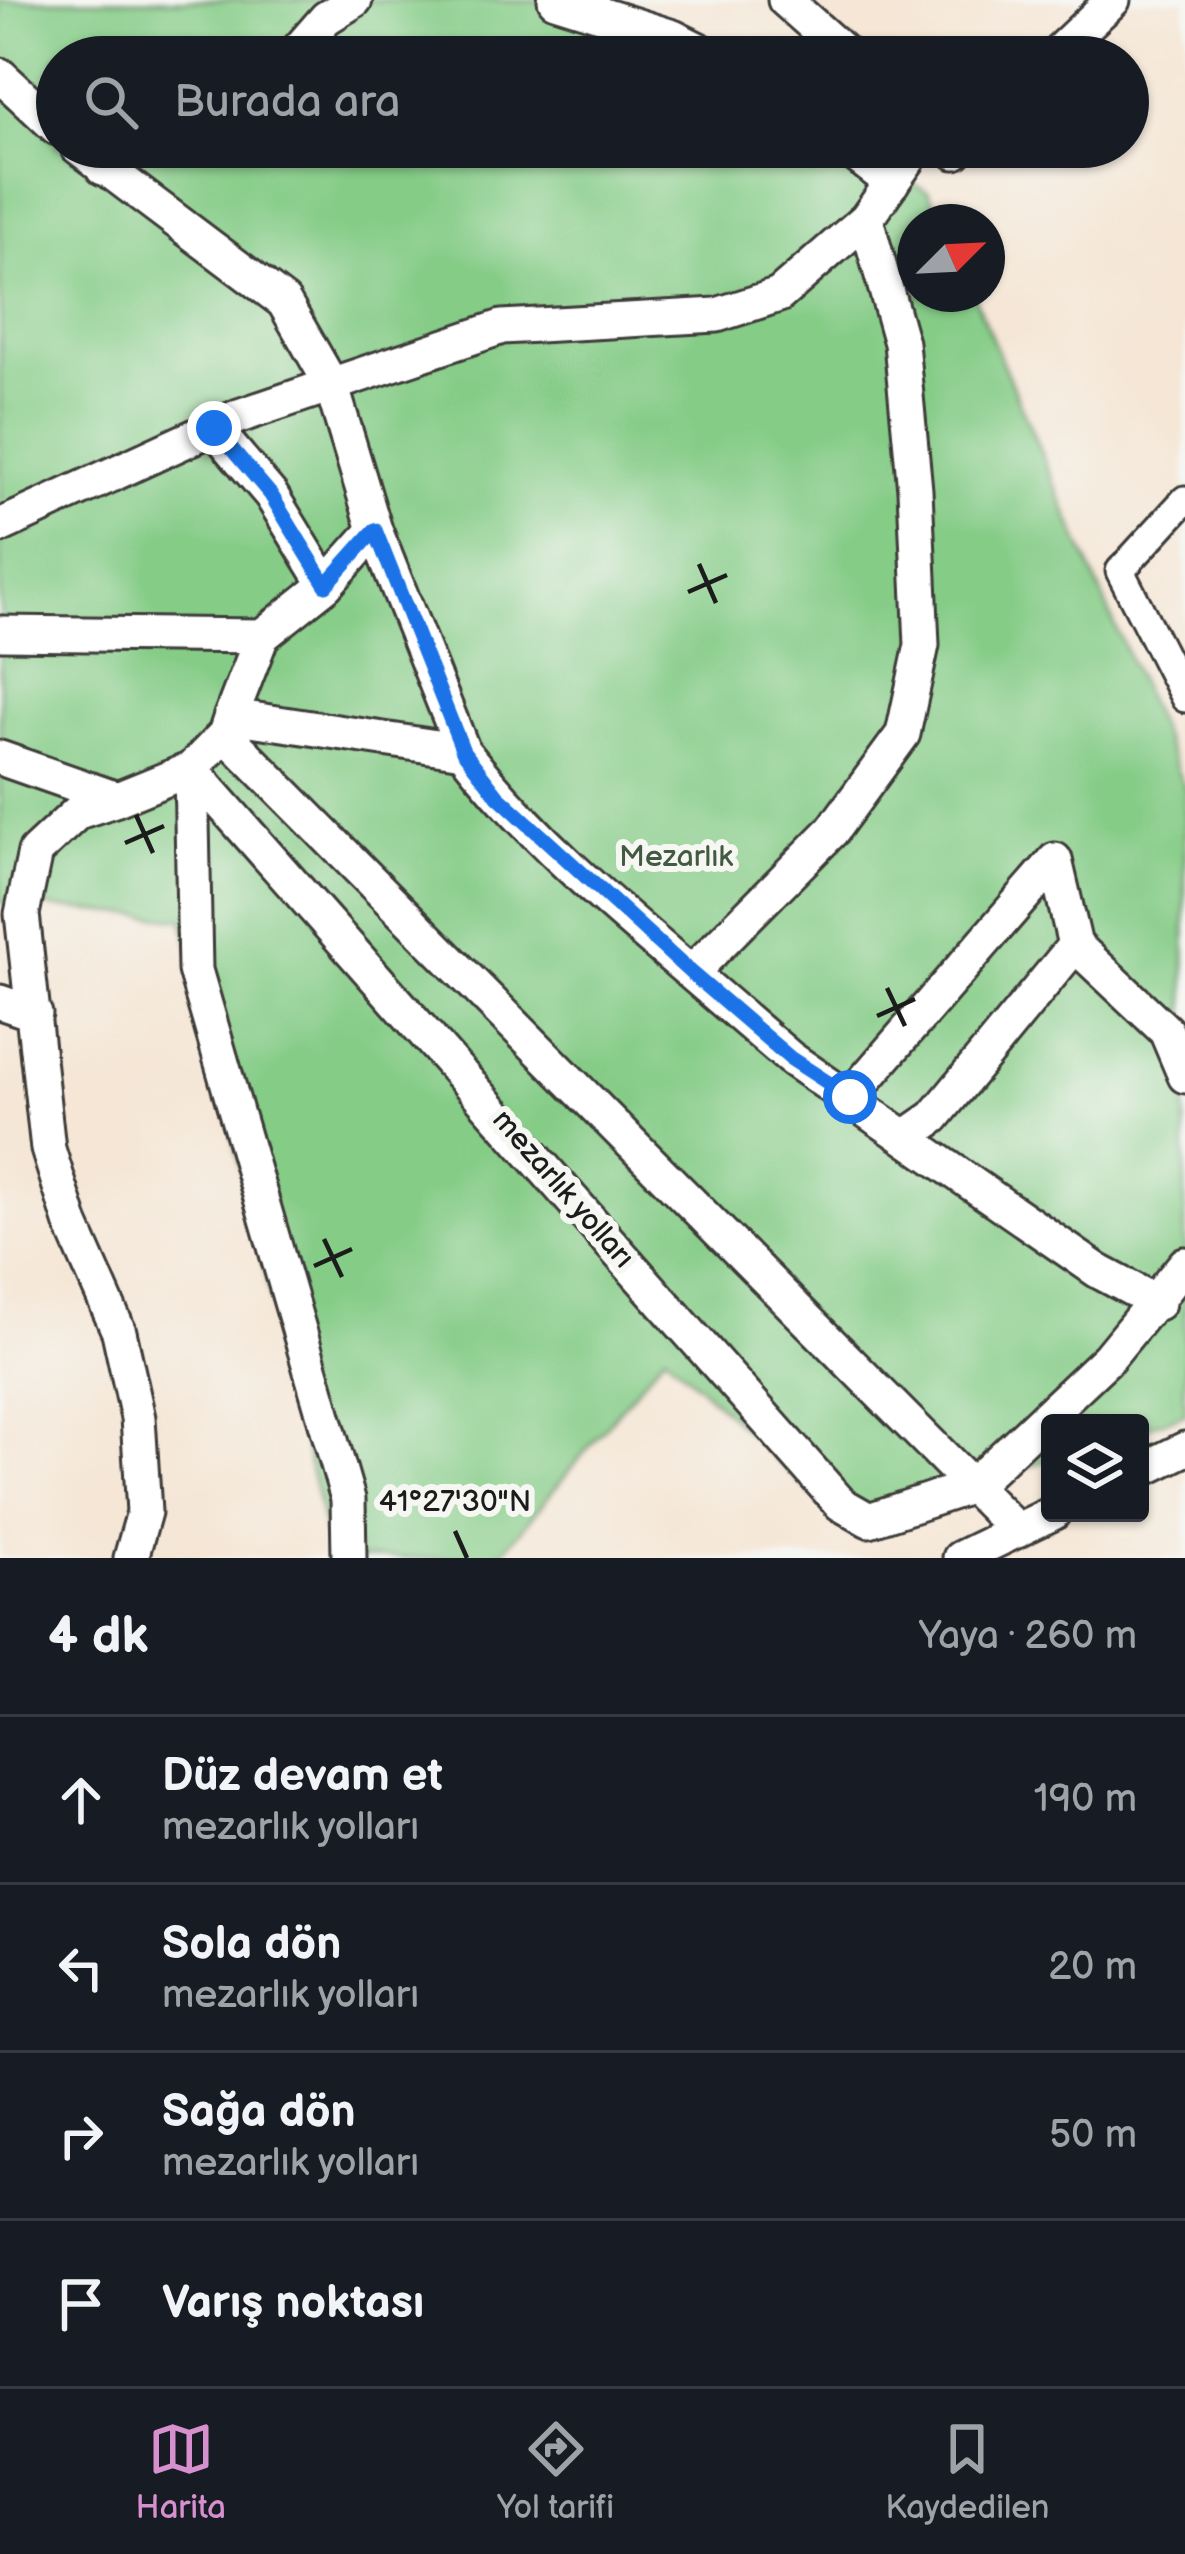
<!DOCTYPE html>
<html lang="tr">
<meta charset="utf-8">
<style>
:root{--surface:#171b24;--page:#242831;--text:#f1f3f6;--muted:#9ea1a6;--line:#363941;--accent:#d690ce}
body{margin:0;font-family:"Balsamiq Sans",sans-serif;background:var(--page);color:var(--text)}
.controls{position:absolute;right:36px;bottom:36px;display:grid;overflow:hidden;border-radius:12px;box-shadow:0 3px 9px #0004}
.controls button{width:108px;height:108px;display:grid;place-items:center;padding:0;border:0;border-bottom:3px solid var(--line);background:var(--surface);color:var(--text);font:60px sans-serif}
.compass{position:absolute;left:897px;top:204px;width:108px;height:108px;border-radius:50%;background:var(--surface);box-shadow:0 3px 9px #0004;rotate:66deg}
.stop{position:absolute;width:36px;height:36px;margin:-27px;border:9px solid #1a73e8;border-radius:50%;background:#fff}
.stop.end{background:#1a73e8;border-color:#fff;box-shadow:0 3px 12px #0008}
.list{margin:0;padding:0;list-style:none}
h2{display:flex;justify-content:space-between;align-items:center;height:156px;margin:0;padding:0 48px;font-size:51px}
h2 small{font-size:39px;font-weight:400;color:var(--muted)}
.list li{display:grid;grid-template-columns:78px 1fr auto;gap:36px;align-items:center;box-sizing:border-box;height:168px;padding:0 48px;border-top:3px solid var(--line)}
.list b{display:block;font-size:45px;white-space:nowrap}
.list p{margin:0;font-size:39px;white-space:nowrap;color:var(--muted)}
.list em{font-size:39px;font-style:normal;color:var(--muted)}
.icon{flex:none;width:66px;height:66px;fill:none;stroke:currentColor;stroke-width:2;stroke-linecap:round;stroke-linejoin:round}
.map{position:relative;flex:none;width:1185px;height:1558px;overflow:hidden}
.search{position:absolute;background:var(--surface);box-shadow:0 3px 9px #0004;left:36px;right:36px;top:36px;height:132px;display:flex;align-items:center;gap:30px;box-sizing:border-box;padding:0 42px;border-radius:66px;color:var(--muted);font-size:45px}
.sheet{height:828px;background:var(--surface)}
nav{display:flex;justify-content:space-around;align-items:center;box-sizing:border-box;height:168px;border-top:3px solid var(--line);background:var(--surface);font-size:33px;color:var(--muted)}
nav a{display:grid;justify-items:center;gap:6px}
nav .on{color:var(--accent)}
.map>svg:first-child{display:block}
</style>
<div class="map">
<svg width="1185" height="1558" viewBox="0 0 1185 1558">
<rect width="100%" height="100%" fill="#f6f6f2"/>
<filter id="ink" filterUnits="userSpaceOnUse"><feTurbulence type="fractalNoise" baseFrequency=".00833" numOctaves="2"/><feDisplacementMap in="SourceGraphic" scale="24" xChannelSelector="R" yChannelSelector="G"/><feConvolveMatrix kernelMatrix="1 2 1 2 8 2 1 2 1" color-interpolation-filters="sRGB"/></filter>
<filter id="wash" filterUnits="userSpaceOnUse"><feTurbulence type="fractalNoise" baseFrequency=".004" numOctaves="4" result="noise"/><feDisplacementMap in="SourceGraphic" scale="48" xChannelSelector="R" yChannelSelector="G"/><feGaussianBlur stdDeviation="2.7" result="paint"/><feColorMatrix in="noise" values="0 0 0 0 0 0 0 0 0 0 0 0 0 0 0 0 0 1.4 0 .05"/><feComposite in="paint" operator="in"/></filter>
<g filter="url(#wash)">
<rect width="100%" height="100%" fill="#f5e6d5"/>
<!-- green -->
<path fill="#85cc87" stroke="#507452" stroke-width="3" d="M0 0H556L667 57H57V147H842L929 192 942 222H915V294H973L1185 789V1414L1140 1429V1423H1050V1459L847 1527 665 1354 498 1558H352L326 1537 183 919 0 903Z"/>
</g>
<g filter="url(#ink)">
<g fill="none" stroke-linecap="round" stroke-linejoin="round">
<!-- minor casing -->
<g stroke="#3d3a38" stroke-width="33">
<path id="minor" d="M1185 500 1120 571 1185 698"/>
</g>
<!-- tertiary casing -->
<g stroke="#3d3a38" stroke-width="39">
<path id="tertiary" d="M555 0 673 37 713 57
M785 0 849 57
M292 57 326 18 355 0
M1053 57 1113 0
M0 75 57 128
M78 147 284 302 331 384 375 530 463 751 231 716 225 734 1017 1531
M845 147 892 183
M949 147 955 152 960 147
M103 168 134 147
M214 428 271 495 326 585
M0 526 239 416 502 327 717 315 779 295 866 219 917 147
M0 633 262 636
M231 716 262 636 326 585 375 530
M225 734 191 769 841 1504 869 1520 972 1486 1108 1358 1185 1264
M463 751C528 835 610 904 691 973L832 831 903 734 922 645 915 490 901 343 866 219
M0 758 117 799 191 769 195 970 348 1499 349 1558
M117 799 78 812 35 852 22 914 48 1149 72 1225 119 1332 138 1418 144 1512 131 1558
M691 973 790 1058 1098 1271 1158 1303
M0 1002 35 1014
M850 1097 1055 860 1075 945
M908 1135 934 1117 1075 945 1166 1031 1185 1076
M1140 1471 1185 1449
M960 1558 1053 1513"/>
</g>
<!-- minor -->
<use href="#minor" stroke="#fff" stroke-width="27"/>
<!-- tertiary -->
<use href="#tertiary" stroke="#fff" stroke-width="33"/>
</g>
</g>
<g fill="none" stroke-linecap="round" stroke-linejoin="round" filter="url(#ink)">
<!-- route -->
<path stroke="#1a73e8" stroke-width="15" d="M214 428 271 495 326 585 375 530 463 751 498 796 691 973 790 1058 850 1097"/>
</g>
<!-- ticks -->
<path fill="none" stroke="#1c1c1c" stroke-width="4.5" d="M699 564 716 603M688 592 727 575M136 815 153 853M125 843 164 826M887 988 905 1026M877 1016 915 999M324 1239 342 1277M314 1266 352 1249M455 1531 467 1558"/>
<g text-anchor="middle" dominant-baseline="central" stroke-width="12" stroke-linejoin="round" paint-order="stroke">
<!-- park labels -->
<g font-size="30" fill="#415a41" stroke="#f6f6f2">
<text x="676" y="857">Mezarlık</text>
</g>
<!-- street labels -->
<g font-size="30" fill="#1c1c1c" stroke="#f6f6f2">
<text transform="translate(563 1189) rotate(49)">mezarlık yolları</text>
</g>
</g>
<g font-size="30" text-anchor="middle" fill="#1c1c1c" stroke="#f6f6f2" stroke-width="12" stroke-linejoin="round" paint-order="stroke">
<text x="455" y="1511">41°27'30"N</text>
</g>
</svg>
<div class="controls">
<button><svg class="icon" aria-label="layers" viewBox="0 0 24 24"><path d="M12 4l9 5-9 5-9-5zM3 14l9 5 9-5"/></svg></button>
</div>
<svg class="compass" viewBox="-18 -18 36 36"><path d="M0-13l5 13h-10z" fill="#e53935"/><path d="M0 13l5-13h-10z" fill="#9ea1a6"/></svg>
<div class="stop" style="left:850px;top:1097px"></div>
<div class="stop end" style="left:214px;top:428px"></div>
<div class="search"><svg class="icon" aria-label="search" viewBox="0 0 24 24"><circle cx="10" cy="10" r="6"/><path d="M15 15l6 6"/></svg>Burada ara</div>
</div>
<section class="sheet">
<h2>4 dk<small>Yaya · 260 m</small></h2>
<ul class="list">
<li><svg class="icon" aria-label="ahead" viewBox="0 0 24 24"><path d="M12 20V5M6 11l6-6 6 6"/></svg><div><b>Düz devam et</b><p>mezarlık yolları</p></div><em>190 m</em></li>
<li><svg class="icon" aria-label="left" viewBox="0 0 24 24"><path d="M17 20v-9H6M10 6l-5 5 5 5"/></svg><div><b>Sola dön</b><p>mezarlık yolları</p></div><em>20 m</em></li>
<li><svg class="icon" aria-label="right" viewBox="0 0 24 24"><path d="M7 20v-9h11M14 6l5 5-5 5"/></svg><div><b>Sağa dön</b><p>mezarlık yolları</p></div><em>50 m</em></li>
<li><svg class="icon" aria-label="arrive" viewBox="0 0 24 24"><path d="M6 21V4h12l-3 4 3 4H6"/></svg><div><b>Varış noktası</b></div></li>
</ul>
</section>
<nav>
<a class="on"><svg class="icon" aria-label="map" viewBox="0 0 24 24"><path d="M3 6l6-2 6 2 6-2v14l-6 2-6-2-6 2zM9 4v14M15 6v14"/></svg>Harita</a>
<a><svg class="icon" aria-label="directions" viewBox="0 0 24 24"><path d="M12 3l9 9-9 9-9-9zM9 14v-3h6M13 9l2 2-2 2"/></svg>Yol tarifi</a>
<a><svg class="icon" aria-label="saved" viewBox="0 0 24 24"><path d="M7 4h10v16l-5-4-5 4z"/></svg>Kaydedilen</a>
</nav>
